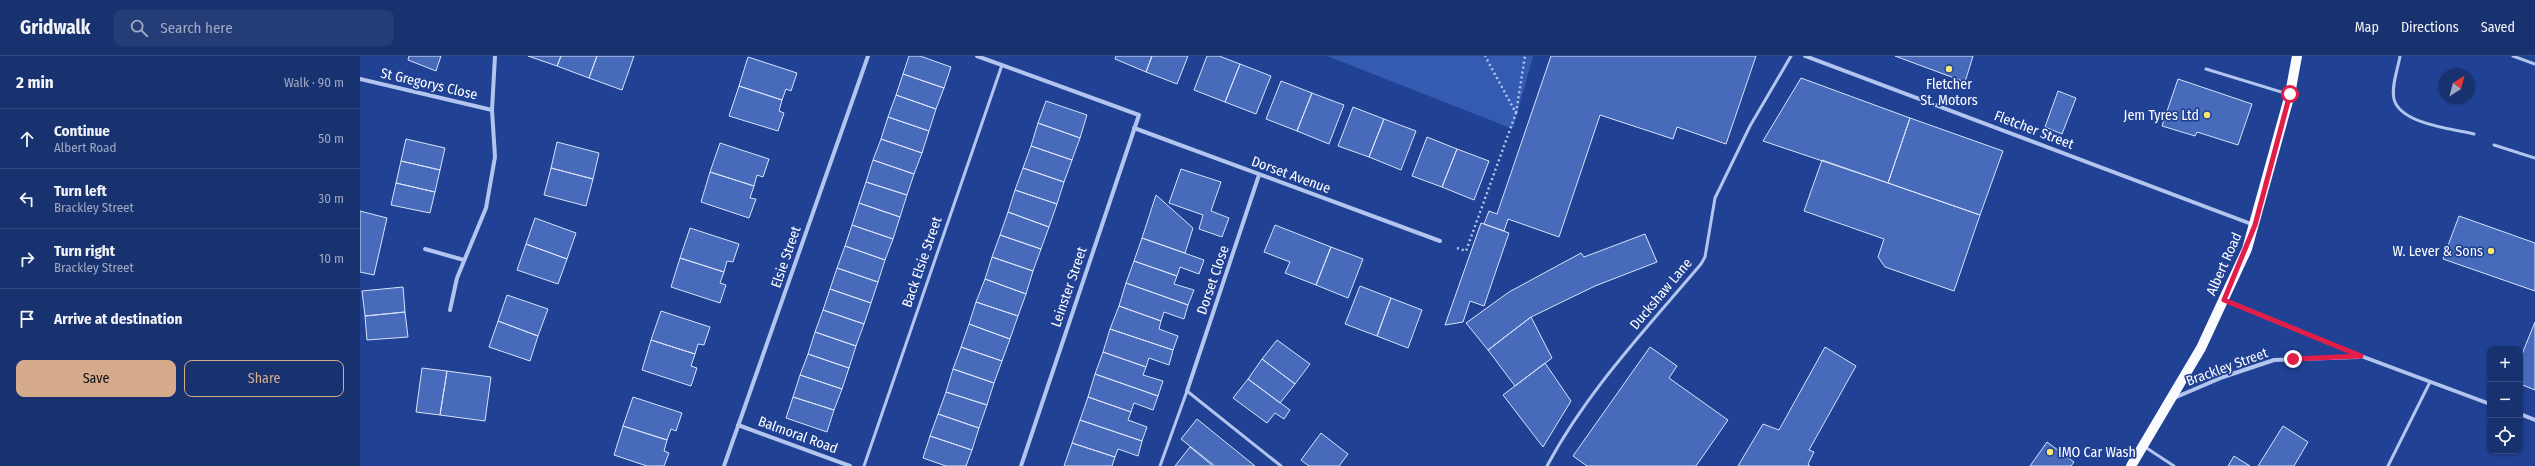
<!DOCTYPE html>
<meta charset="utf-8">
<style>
:root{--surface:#18316f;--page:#253d77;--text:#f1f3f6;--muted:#9fa9c3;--line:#364c82;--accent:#d6ab8b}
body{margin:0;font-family:"Fira Sans Condensed",sans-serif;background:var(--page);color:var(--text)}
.controls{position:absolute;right:12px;bottom:12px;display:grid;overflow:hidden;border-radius:8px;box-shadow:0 1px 3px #0004}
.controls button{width:36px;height:36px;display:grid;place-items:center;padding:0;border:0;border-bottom:1px solid var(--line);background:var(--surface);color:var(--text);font:20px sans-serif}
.compass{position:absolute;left:2079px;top:12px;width:36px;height:36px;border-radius:50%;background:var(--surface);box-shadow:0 1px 3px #0004;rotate:36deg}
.stop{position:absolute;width:12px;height:12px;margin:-9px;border:3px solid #e11d48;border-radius:50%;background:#fff}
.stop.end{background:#e11d48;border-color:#fff;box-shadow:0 1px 4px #0008}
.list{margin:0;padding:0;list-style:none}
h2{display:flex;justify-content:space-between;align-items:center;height:52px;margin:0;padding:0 16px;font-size:17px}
h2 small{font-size:13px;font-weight:400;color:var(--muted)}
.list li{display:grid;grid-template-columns:26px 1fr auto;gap:12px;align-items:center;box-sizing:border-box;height:60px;padding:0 16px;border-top:1px solid var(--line)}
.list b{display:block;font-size:15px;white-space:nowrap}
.list p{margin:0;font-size:13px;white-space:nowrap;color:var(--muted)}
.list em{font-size:13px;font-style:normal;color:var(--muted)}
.actions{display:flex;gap:8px;padding:12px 16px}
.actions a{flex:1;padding:9px 0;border:1px solid var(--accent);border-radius:8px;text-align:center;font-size:14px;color:var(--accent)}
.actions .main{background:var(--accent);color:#111}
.icon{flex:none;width:22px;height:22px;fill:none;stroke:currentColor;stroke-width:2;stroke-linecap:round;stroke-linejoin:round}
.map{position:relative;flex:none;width:2175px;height:410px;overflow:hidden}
header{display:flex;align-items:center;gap:24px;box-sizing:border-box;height:56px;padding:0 20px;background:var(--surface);border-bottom:1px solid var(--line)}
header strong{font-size:19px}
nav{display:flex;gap:22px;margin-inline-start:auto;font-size:14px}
.search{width:280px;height:36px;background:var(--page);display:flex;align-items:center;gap:10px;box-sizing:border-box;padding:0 14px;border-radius:8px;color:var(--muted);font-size:15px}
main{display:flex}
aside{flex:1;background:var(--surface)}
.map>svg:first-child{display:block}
</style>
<header>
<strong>Gridwalk</strong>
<div class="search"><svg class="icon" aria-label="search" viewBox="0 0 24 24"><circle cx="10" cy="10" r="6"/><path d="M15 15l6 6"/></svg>Search here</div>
<nav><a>Map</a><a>Directions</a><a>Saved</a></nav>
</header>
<main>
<aside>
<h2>2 min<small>Walk · 90 m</small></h2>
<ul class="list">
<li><svg class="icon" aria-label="ahead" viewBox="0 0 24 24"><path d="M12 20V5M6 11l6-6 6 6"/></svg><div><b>Continue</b><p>Albert Road</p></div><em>50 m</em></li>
<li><svg class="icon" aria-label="left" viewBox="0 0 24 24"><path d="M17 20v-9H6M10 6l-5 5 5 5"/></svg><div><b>Turn left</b><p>Brackley Street</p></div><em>30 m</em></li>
<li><svg class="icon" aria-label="right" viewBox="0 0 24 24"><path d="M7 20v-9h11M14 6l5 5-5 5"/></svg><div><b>Turn right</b><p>Brackley Street</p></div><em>10 m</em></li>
<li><svg class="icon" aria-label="arrive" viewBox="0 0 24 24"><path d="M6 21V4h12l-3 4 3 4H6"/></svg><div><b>Arrive at destination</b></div></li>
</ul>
<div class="actions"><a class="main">Save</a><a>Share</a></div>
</aside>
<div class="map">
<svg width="2175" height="410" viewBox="0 0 2175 410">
<rect width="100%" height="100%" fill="#204194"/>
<!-- green -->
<path fill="#345ab1" d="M967 0H1173L1153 73Z"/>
<!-- building -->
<path fill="#486aba" stroke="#d8e3fa" d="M49 0H81L76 15 48 4Z
M168 0H201L197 10Z
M201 0H237L229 22 197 10Z
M237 0H274L262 34 229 22Z
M549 0H560L591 11 584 32 543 18Z
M756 0H792L786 16 755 3Z
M792 0H828L817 28 786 16Z
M847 0H859L880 8 865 46 834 34Z
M1191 0H1396L1366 88 1317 71 1313 83 1240 59 1199 181 1148 163 1144 175 1124 168 1129 155 1137 158Z
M1535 0H1613L1605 26Z
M388 1 437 17 431 35 426 33 422 44 379 30Z
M880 8 911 20 896 58 865 46Z
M543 18 584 32 576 53 536 39Z
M1441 22 1550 62 1528 127 1403 85Z
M1818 23 1892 48 1878 89 1837 76 1835 80 1802 70Z
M921 25 952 37 937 75 906 63Z
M379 30 422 44 419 55 424 57 418 75 369 60Z
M1698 35 1716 42 1702 78 1685 71Z
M952 37 984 49 969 88 937 75Z
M536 39 576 53 569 75 528 61Z
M686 45 727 59 720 82 678 67Z
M993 51 1024 63 1009 101 978 90Z
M528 61 569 75 562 97 521 83Z
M1550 62 1643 95 1620 159 1528 127Z
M1024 63 1056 75 1041 114 1009 101Z
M678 67 720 82 712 104 671 90Z
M1067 81 1097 93 1082 131 1052 120Z
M46 83 85 92 80 114 41 105Z
M521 83 562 97 554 118 513 104Z
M197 86 239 97 233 123 191 112Z
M360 87 409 103 403 121 397 119 394 130 350 116Z
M671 90 712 104 704 126 663 112Z
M1097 93 1129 105 1114 144 1082 131Z
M513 104 554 118 547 139 506 126Z
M1462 104 1620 159 1594 235 1525 211 1518 201 1524 183 1444 155Z
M41 105 80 114 75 136 36 127Z
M191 112 233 123 226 150 184 139Z
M663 112 704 126 697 148 655 134Z
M821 113 861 126 851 155 869 162 862 181 839 173 843 159 809 147Z
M350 116 394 130 390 142 396 143 389 162 341 146Z
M506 126 547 139 540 161 499 147Z
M36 127 75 136 70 157 31 149Z
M655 134 697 148 689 171 648 156Z
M796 139 833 172 825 197 782 182Z
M499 147 540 161 533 183 492 169Z
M0 155 27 162 14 219 0 216Z
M648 156 689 171 681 193 640 179Z
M2099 160 2175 187V235L2083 203Z
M175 162 216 177 207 203 166 188Z
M1121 167 1149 177 1124 250 1110 245 1103 266 1085 269Z
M492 169 533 183 525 204 485 190Z
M915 169 971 191 956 229 925 217 930 206 904 196Z
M330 172 379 188 373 206 367 205 364 216 320 202Z
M1285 178 1297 206 1235 230 1171 261 1128 294 1106 267 1149 236 1221 197 1224 201Z
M640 179 681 193 673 215 632 201Z
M782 182 844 204 839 218 820 211 817 220 774 205Z
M166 188 207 203 198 228 157 214Z
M485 190 525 204 518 226 477 212Z
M971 191 1003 203 988 242 956 229Z
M632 201 673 215 666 238 625 223Z
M320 202 364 216 360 227 366 229 360 247 311 231Z
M774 205 817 220 814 228 834 234 828 249 766 227Z
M477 212 518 226 511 247 470 233Z
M625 223 666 238 658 260 616 246Z
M766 227 828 249 824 263 804 256 801 265 759 250Z
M1000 230 1031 242 1017 280 985 268Z
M43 231 45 256 5 260 2 235Z
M470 233 511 247 504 268 463 254Z
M147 239 188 253 178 280 138 265Z
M1031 242 1062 254 1048 292 1017 280Z
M616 246 658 260 650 283 609 268Z
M759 250 801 265 799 273 818 280 813 294 750 273Z
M463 254 504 268 496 290 455 276Z
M301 255 350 271 344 289 338 288 335 298 291 284Z
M45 256 48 281 7 284 5 260Z
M1171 261 1192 302 1155 330 1128 294Z
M138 265 178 280 170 305 129 291Z
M2175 266V334L2160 328V303Z
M609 268 650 283 642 305 601 291Z
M750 273 813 294 809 309 789 302 786 311 743 296Z
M455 276 496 290 489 312 448 298Z
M291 284 335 298 331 310 337 312 331 330 282 314Z
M917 284 950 308 935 328 902 303Z
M601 291 642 305 634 327 593 313Z
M1290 291 1317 310 1309 322 1368 364 1336 410H1227L1213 400Z
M1465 291 1496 310 1449 394 1454 396 1448 408 1450 410H1378L1403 368 1419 374Z
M743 296 786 311 783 319 803 325 798 340 735 318Z
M448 298 489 312 482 333 440 319Z
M902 303 935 328 920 347 888 323Z
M1185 307 1211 345 1183 391 1143 339Z
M62 312 87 315 80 359 56 356Z
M593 313 634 327 627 349 586 336Z
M87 315 131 321 125 365 80 359Z
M735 318 798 340 793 354 774 347 771 356 728 341Z
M440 319 482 333 474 354 433 341Z
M888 323 930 354 924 363 915 357 907 367 873 342Z
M586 336 627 349 619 372 578 358Z
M273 341 322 357 316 375 311 373 307 384 263 370Z
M433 341 474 354 467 376 426 362Z
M728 341 771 356 768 364 787 371 782 385 720 364Z
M578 358 619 372 612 394 570 380Z
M837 363 895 410H855L821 383Z
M720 364 782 385 778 400 758 393 755 401 712 387Z
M263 370 307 384 304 395 309 397 304 410H287L254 399Z
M1923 370 1948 386 1934 410H1898Z
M961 377 988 398 979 410H949L941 404Z
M570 380 612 394 606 410H586L563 402Z
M1687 386 1714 406 1711 410H1670Z
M712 387 755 401 752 410H704Z
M830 391 853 410H815Z
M1874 400 1890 410H1868Z"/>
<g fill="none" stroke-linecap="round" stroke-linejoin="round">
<!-- path -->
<path stroke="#b2c5ee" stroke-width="2.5" stroke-dasharray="2 3" stroke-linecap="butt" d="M1156 57 1165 0
M1097 192 1106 195 1156 57 1125 0"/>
<!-- service -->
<path stroke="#b2c5ee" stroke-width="3" d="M2040 0C2038 13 2031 30 2034 43 2040 68 2093 73 2114 78
M2153 0 2175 8
M1846 13 1928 38
M2134 89 2175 102
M1785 391 1814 410
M504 410 642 9
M800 410 827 335 921 410
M1187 410C1227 335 1286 273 1341 208L1345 201 1355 142 1390 70 1431 0
M2028 410 2070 326"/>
<!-- minor -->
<path stroke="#b2c5ee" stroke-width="4" d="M617 0 779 59 661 410
M1445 0 1894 169
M0 23 132 54
M774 72 1080 185
M65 193 104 204
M1864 244 2001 300 2130 348
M90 254 97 222 126 152 135 101 132 54 135 0
M827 335 899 119
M1814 342 1863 321 1914 304 1998 301
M2160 358 2175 364
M378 369 490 410
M364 410 508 0"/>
<!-- primary -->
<path stroke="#f9fbff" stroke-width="10" d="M1771 410 1841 292 1887 193 1930 38 1937 0"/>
</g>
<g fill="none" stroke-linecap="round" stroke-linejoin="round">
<!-- route -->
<path stroke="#e11d48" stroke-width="5" d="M1930 38 1895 169 1864 244 2001 300 1933 303"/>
</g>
<!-- markers -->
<g fill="#fbe873" stroke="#204194" stroke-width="1.5">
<circle cx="1589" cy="13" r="4"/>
<circle cx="1847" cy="59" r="4"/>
<circle cx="2131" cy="195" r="4"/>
<circle cx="1690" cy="396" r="4"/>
</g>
<g text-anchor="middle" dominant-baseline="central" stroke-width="3.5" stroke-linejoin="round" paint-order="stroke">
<!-- street labels -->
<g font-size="14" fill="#fff" stroke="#204194">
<text transform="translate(69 28) rotate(13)">St Gregorys Close</text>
<text transform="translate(1674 74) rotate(21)">Fletcher Street</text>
<text transform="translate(931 119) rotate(20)">Dorset Avenue</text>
<text transform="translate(426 201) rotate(-71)">Elsie Street</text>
<text transform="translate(562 206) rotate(-71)">Back Elsie Street</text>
<text transform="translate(1864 208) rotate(-66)">Albert Road</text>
<text transform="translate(853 224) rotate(-71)">Dorset Close</text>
<text transform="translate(709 231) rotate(-71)">Leinster Street</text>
<text transform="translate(1301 238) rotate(-50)">Duckshaw Lane</text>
<text transform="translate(1867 311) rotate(-20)">Brackley Street</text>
<text transform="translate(438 379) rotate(20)">Balmoral Road</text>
</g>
<!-- poi labels -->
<g font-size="14" fill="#fff" stroke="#204194" text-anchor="end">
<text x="1589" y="28" text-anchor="middle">Fletcher<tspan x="1589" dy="16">St. Motors</tspan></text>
<text x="1839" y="59">Jem Tyres Ltd</text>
<text x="2123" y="195">W. Lever &amp; Sons</text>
<text x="1698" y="396" text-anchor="start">IMO Car Wash</text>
</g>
</g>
</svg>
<div class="controls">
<button>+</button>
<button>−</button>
<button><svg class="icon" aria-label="locate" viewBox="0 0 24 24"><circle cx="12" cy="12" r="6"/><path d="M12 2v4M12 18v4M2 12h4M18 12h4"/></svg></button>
</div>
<svg class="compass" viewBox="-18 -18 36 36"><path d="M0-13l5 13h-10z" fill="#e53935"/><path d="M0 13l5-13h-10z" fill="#9fa9c3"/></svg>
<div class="stop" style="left:1930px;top:38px"></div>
<div class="stop end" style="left:1933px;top:303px"></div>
</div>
</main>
